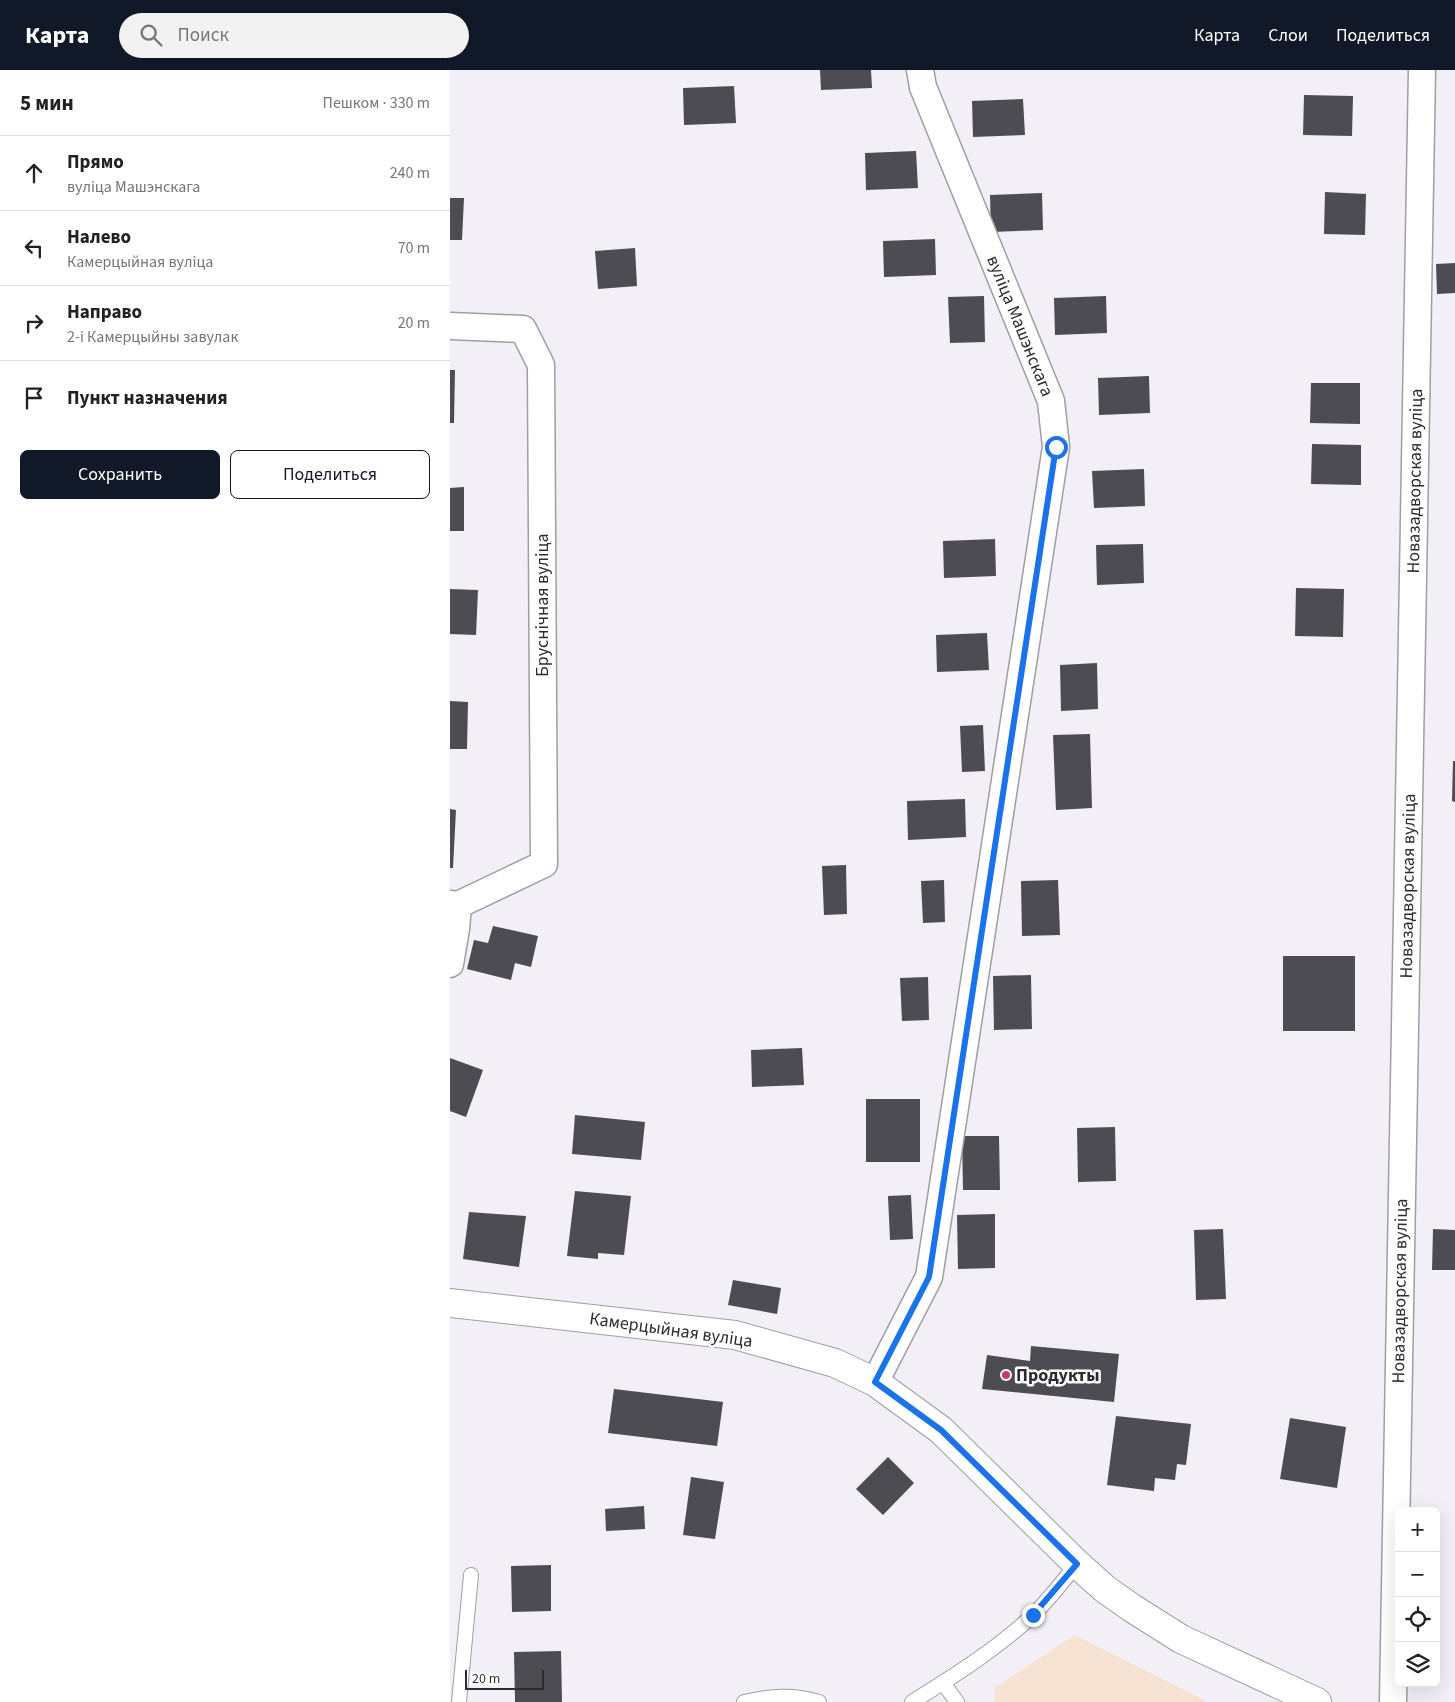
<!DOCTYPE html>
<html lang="ru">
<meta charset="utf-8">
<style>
:root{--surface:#fff;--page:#f2f2f2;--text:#222;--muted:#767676;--line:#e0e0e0;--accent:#111827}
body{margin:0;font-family:"Source Sans 3",sans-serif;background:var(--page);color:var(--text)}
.controls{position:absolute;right:15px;bottom:15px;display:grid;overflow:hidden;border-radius:8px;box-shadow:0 5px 20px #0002}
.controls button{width:45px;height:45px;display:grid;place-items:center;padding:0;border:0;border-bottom:1px solid var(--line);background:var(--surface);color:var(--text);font:25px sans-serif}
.scale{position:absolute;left:15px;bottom:12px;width:79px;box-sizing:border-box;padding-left:5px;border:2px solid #2c2b2e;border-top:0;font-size:14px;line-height:18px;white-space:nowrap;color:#2c2b2e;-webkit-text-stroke:4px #fff;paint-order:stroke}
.stop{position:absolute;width:15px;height:15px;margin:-11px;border:4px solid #1a73e8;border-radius:50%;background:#fff}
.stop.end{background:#1a73e8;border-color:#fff;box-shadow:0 1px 5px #0008}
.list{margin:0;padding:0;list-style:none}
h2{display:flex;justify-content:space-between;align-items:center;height:65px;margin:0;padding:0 20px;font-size:21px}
h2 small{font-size:16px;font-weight:400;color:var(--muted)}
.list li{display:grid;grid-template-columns:32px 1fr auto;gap:15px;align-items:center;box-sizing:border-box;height:75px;padding:0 20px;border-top:1px solid var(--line)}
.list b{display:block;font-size:19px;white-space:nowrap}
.list p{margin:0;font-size:16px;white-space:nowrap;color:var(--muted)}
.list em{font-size:16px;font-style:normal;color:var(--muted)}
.actions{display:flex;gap:10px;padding:15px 20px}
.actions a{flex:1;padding:11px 0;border:1px solid var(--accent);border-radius:8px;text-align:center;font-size:18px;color:var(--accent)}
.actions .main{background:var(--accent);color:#fff}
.icon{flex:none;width:28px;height:28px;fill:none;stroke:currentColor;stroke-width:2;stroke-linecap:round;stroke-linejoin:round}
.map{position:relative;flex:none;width:1005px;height:1632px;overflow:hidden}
header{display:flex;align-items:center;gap:30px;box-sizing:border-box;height:70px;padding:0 25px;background:var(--accent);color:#fff}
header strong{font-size:24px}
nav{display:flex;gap:28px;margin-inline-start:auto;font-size:18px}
.search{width:350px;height:45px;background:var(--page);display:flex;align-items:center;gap:12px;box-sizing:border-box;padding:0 18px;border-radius:28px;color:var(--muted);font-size:19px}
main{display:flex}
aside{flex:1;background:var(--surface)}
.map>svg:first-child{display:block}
</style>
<header>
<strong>Карта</strong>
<div class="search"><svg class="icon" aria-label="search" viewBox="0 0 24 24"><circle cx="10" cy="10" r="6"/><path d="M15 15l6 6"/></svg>Поиск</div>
<nav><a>Карта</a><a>Слои</a><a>Поделиться</a></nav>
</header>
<main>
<aside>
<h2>5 мин<small>Пешком · 330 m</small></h2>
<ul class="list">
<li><svg class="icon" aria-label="ahead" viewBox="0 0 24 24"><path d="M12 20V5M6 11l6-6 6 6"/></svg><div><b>Прямо</b><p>вуліца Машэнскага</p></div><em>240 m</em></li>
<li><svg class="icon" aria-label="left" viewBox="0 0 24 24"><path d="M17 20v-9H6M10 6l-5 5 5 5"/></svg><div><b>Налево</b><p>Камерцыйная вуліца</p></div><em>70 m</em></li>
<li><svg class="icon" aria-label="right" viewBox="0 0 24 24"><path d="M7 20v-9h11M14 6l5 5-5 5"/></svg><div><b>Направо</b><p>2-і Камерцыйны завулак</p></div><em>20 m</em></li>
<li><svg class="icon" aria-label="arrive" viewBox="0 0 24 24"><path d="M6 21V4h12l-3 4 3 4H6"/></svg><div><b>Пункт назначения</b></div></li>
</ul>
<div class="actions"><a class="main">Сохранить</a><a>Поделиться</a></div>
</aside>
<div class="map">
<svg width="1005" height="1632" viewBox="0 0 1005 1632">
<rect width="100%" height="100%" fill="#f2eff6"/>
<!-- industrial -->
<path fill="#f6e3d3" d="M625 1565 758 1632H544V1618Z"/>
<!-- building -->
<path fill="#4c4c52" d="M370 0H421L422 18 371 20Z
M284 16 286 53 234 55 233 18Z
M854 25 903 26 902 66 853 65Z
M573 29 575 65 523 67 522 31Z
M466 81 468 118 416 120 415 83Z
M875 122 916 124 915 165 874 164Z
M592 123 593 160 541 162 540 125Z
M0 128H14L12 170H0Z
M485 169 486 205 434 207 433 171Z
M185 178 187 216 148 219 145 181Z
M1005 193V223L987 224 986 194Z
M534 226 535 272 500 273 498 227Z
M656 226 657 263 605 265 604 228Z
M0 300H5L4 353H0Z
M699 306 700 343 649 345 648 308Z
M861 313H910V354L860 353Z
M862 374 911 375V415L861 414Z
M694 399 695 436 644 438 642 401Z
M14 417V461H0V418Z
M545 469 546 506 494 508 493 471Z
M693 474 694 513 647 515 646 475Z
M846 518 894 519 893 567 845 566Z
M0 519 28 520 26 565 0 564Z
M537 563 539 600 487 602 486 565Z
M647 593 648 639 611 641 610 595Z
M0 631 18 632 17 679H0Z
M533 655 535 701 512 702 510 656Z
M640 664 642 738 606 740 603 665Z
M1003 691H1005V732L1002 731Z
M515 729 516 767 458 770 457 731Z
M0 739 6 740 3 798H0Z
M396 795 397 844 374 845 372 796Z
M494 810 495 852 473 853 471 811Z
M608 810 610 865 572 866 571 811Z
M43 856 88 866 81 897 65 893 61 910 17 899 24 870 38 873Z
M833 886H905V961H833Z
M581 905 582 959 544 960 543 906Z
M478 907 479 950 452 951 450 908Z
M352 978 354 1015 302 1017 301 980Z
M0 988 33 1000 16 1047 0 1041Z
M416 1029H470V1092H416Z
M125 1045 195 1052 191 1090 122 1084Z
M665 1057 666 1111 628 1112 627 1058Z
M512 1066H549L550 1120H513Z
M125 1121 181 1126 174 1185 148 1183V1189L117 1186Z
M461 1125 463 1169 440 1170 438 1126Z
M19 1142 76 1146 69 1197 13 1189Z
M545 1144V1198L508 1199 507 1145Z
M773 1159 776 1229 746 1230 744 1160Z
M983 1159 1005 1160V1200H982Z
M283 1210 331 1218 327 1244 278 1235Z
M581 1276 669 1284 664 1332 532 1319 537 1285 580 1291Z
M164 1319 273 1332 267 1376 158 1363Z
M666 1346 741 1354 736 1395 727 1394 725 1410 705 1408 704 1421 657 1415Z
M840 1348 896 1357 887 1418 830 1409Z
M438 1387 464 1413 433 1445 406 1419Z
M241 1407 274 1412 265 1469 233 1465Z
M194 1436 195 1459 156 1461 155 1439Z
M101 1495V1541L62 1542 61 1496Z
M111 1581 112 1632H65L64 1582Z"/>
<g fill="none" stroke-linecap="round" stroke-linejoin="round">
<!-- service casing -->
<g stroke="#a09da4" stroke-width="16">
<path id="service" d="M493 1613 507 1632
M9 1632 21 1505
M294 1632C320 1626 344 1624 369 1632
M462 1632C504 1606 545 1580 581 1547 598 1531 612 1512 627 1494"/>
</g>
<!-- minor casing -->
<g stroke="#a09da4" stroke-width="29">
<path id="minor" d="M0 256 73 259 91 295 94 794 8 835
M0 834 8 835 6 859 0 894
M425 1312 479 1207 606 377 601 331 473 17 470 0
M943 1632 972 0"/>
</g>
<!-- secondary casing -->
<g stroke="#a09da4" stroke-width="30">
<path id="secondary" d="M0 1233 285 1265 385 1293 425 1312 491 1360 627 1494 655 1519 682 1538 731 1569 867 1632"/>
</g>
<!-- service -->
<use href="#service" stroke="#fff" stroke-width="14"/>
<!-- minor -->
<use href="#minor" stroke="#fff" stroke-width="26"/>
<!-- secondary -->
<use href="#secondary" stroke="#fff" stroke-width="28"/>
</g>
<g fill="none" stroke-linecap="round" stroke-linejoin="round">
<!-- route -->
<path stroke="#1a73e8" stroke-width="6" d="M583 1545 627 1494 491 1360 425 1312 479 1207 606 377"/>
</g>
<!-- markers -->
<circle fill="#c6396b" stroke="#fff" stroke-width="2" cx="556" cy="1305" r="5"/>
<g text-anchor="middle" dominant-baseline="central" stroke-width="5" stroke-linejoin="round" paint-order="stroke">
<!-- street labels -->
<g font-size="18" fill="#2c2b2e" stroke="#fff">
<text transform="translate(570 256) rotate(68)">вуліца Машэнскага</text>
<text transform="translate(965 411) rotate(-89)">Новазадворская вуліца</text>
<text transform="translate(92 535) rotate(-90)">Бруснічная вуліца</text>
<text transform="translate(958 816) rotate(-89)">Новазадворская вуліца</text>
<text transform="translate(950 1221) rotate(-89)">Новазадворская вуліца</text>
<text transform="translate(221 1260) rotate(8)">Камерцыйная вуліца</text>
</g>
<!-- poi labels -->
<g font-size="18" font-weight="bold" fill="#2c2b2e" stroke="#fff" text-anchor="start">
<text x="566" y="1305">Продукты</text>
</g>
</g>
</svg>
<div class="controls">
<button>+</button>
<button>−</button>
<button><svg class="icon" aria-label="locate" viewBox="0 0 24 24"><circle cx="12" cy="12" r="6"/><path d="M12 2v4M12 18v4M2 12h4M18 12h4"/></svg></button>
<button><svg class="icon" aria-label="layers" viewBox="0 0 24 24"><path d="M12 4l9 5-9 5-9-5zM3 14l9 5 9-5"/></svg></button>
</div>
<div class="scale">20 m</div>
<div class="stop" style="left:606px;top:377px"></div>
<div class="stop end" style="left:583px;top:1545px"></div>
</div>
</main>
